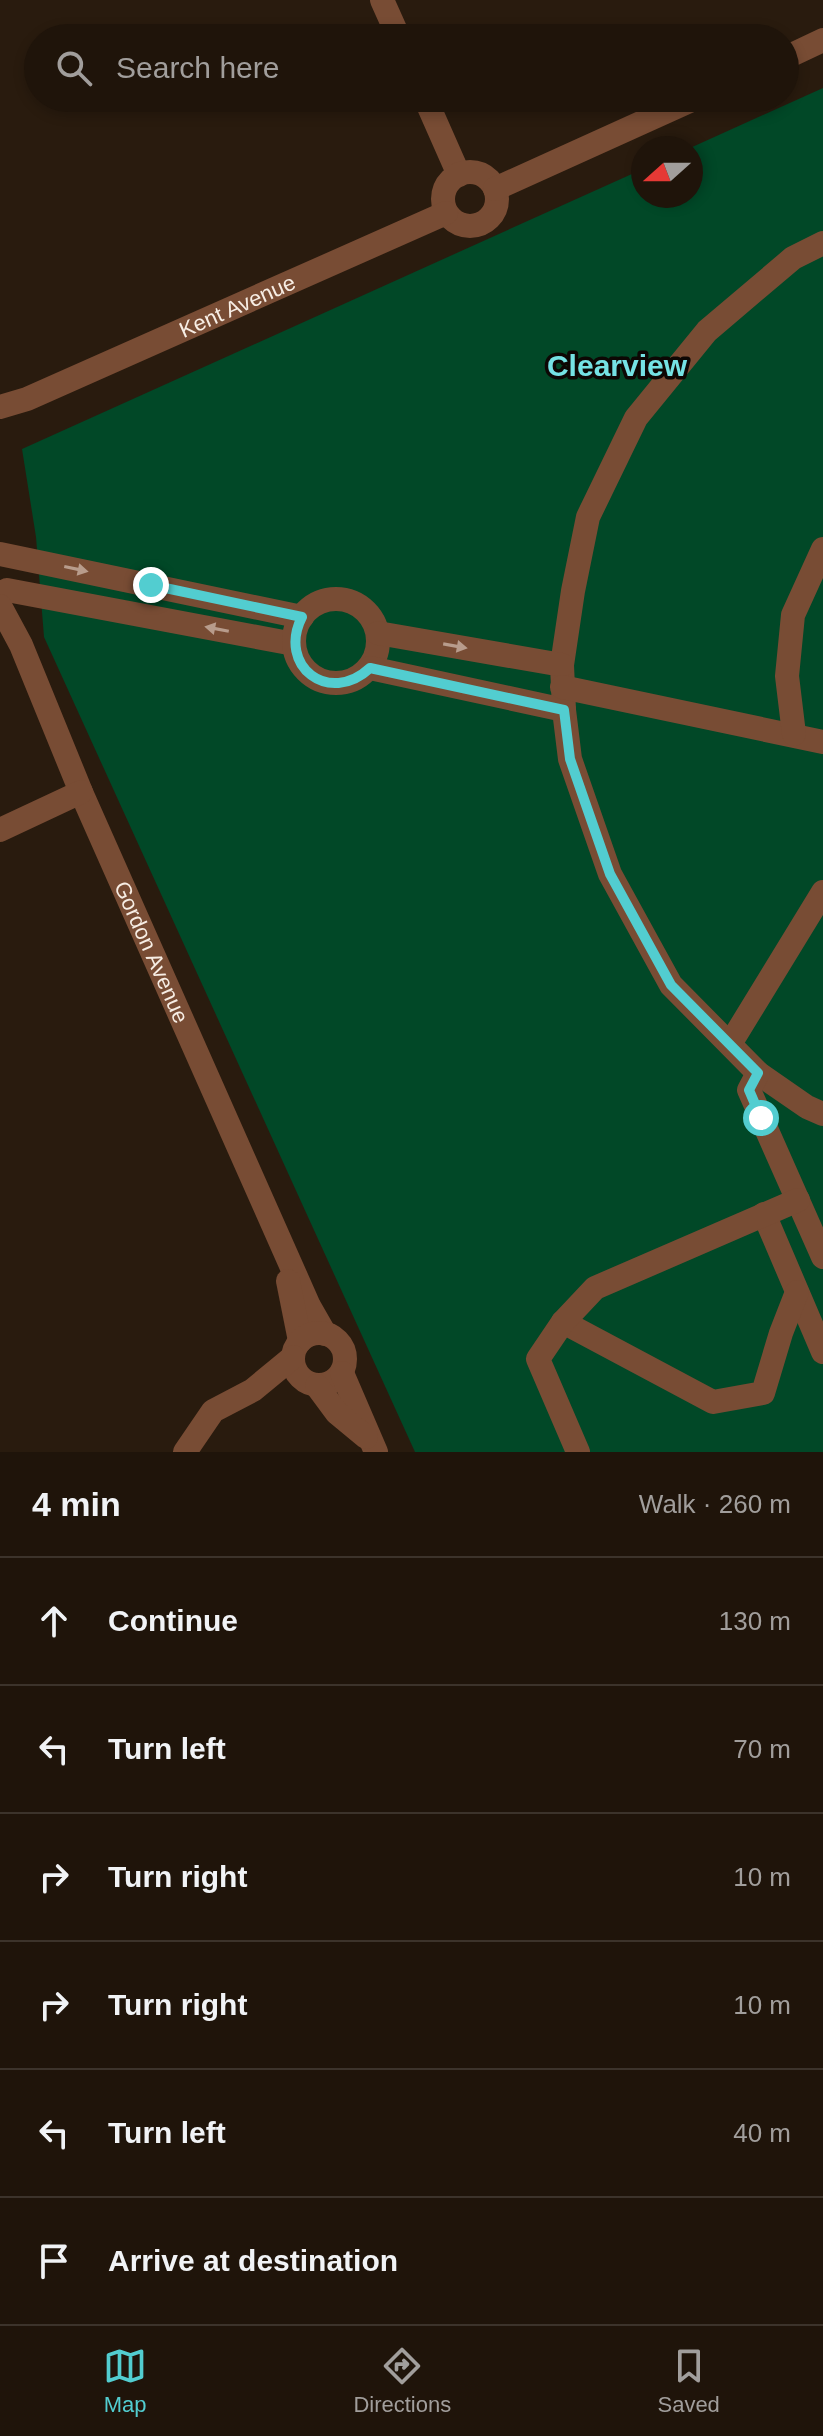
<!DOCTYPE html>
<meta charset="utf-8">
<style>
:root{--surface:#1f140a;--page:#271d13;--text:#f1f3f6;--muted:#a19e9c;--line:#3c332b;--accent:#52cdd0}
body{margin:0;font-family:Helvetica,sans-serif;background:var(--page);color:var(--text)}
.compass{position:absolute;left:631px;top:136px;width:72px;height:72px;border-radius:50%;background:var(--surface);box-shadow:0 4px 12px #0003;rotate:249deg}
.stop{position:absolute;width:24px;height:24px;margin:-18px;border:6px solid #52cdd0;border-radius:50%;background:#fff}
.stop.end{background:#52cdd0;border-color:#fff;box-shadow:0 2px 8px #0008}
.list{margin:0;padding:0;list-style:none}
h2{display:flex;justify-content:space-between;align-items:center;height:104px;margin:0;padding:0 32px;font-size:34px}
h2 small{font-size:26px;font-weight:400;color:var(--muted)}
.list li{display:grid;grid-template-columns:52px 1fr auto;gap:24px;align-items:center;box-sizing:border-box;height:128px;padding:0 32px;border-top:2px solid var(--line)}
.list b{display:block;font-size:30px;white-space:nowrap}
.list em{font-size:26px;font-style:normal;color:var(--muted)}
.icon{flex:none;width:44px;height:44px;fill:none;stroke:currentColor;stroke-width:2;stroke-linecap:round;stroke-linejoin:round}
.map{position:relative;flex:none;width:823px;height:1452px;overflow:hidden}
.search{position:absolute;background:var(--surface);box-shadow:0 4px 12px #0003;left:24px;right:24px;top:24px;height:88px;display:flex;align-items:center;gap:20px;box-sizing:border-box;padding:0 28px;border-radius:44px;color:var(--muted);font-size:30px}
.sheet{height:872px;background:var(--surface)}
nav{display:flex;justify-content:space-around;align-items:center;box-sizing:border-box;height:112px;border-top:2px solid var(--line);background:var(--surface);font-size:22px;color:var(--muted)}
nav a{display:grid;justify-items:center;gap:4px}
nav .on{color:var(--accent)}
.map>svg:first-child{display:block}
</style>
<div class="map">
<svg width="823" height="1452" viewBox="0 0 823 1452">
<rect width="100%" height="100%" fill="#291b0e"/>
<!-- green -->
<path fill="#014827" d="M823 88V1452H415L44 637 36 537 22 449 643 169V196H691L690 148Z"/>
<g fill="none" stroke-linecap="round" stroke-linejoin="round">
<!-- minor -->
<g stroke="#784c34" stroke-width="24">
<path d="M382 0 399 38"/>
<path d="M785 58 823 40"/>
<path d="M425 98 459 175"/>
<circle cx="470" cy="199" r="27"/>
<path d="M495 189 696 98"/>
<path d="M823 243 793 258 707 331 636 418 588 517 573 591 562 665 564 710 570 759 610 874 671 985 758 1073 807 1107 823 1114"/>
<path id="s1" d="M0 407 27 399 446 213"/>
<path d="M0 554 302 617"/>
<path d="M7 590 294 644"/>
<circle cx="336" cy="641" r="42"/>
<path id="s2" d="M0 606 21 645 81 792 309 1306 325 1334"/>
<path d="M378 633 562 665"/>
<path d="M370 668 564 710"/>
<path d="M562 687 823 742"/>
<path d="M794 734 787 676 793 615 823 549"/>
<path d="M0 830 81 792"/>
<path d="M730 1044 823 892"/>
<path d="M758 1073 749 1090 823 1257"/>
<path d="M764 1214 823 1352"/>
<path d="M288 1281 300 1341"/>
<path d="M563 1322 713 1402 763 1393 781 1333 797 1292"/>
<circle cx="319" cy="1359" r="26"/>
<path d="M342 1373 376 1452"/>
<path d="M317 1386 337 1413 366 1437"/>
<path d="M185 1452 213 1411 253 1390 293 1357"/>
<path d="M578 1452 538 1359 563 1322 595 1288 798 1200"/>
</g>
</g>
<!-- one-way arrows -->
<defs><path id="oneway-solid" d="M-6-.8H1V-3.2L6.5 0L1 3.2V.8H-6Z" transform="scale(2)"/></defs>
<g fill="#b89c8c">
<use href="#oneway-solid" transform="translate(76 569) rotate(12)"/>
<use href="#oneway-solid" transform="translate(217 629) rotate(-169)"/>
<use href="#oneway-solid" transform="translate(455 646) rotate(10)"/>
</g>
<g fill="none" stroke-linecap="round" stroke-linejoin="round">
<!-- route -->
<path stroke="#52cdd0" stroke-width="10" d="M151 585 302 617C277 666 329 706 370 668L564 710 570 759 610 874 671 985 758 1073 749 1090 761 1118"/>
</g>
<g text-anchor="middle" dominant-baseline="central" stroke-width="7" stroke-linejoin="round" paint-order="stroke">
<!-- street labels -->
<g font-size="22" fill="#f7ede4" stroke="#0d0704">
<text stroke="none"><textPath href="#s1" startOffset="258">Kent Avenue</textPath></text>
<text stroke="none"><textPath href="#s2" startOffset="378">Gordon Avenue</textPath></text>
</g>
<!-- district labels -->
<g font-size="30" font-weight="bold" fill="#75e2e4" stroke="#0d0704">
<text x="617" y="365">Clearview</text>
</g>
</g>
</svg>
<svg class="compass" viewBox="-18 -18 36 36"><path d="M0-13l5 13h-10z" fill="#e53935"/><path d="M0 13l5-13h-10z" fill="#a19e9c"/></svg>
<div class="stop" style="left:761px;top:1118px"></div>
<div class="stop end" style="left:151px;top:585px"></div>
<div class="search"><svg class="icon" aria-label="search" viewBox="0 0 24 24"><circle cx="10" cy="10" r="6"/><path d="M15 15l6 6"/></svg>Search here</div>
</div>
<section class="sheet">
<h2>4 min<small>Walk · 260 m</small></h2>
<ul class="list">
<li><svg class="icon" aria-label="ahead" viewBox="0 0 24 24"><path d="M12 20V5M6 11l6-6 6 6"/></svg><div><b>Continue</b></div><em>130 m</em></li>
<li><svg class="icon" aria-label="left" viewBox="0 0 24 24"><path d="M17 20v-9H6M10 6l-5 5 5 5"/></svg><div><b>Turn left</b></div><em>70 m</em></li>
<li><svg class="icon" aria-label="right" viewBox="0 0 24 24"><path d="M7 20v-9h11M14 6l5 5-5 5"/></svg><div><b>Turn right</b></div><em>10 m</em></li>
<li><svg class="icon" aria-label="right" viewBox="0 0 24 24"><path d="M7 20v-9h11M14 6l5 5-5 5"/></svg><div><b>Turn right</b></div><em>10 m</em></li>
<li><svg class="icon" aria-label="left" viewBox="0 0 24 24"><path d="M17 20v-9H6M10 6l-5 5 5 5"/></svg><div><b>Turn left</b></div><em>40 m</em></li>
<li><svg class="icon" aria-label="arrive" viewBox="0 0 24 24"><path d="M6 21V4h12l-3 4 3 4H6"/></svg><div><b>Arrive at destination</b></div></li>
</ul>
</section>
<nav>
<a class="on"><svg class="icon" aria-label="map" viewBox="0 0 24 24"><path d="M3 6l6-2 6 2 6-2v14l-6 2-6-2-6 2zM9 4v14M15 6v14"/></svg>Map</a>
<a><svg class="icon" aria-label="directions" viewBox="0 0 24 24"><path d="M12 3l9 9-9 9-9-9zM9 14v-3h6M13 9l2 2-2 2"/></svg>Directions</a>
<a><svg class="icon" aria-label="saved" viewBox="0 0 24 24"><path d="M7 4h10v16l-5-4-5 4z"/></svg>Saved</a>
</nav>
